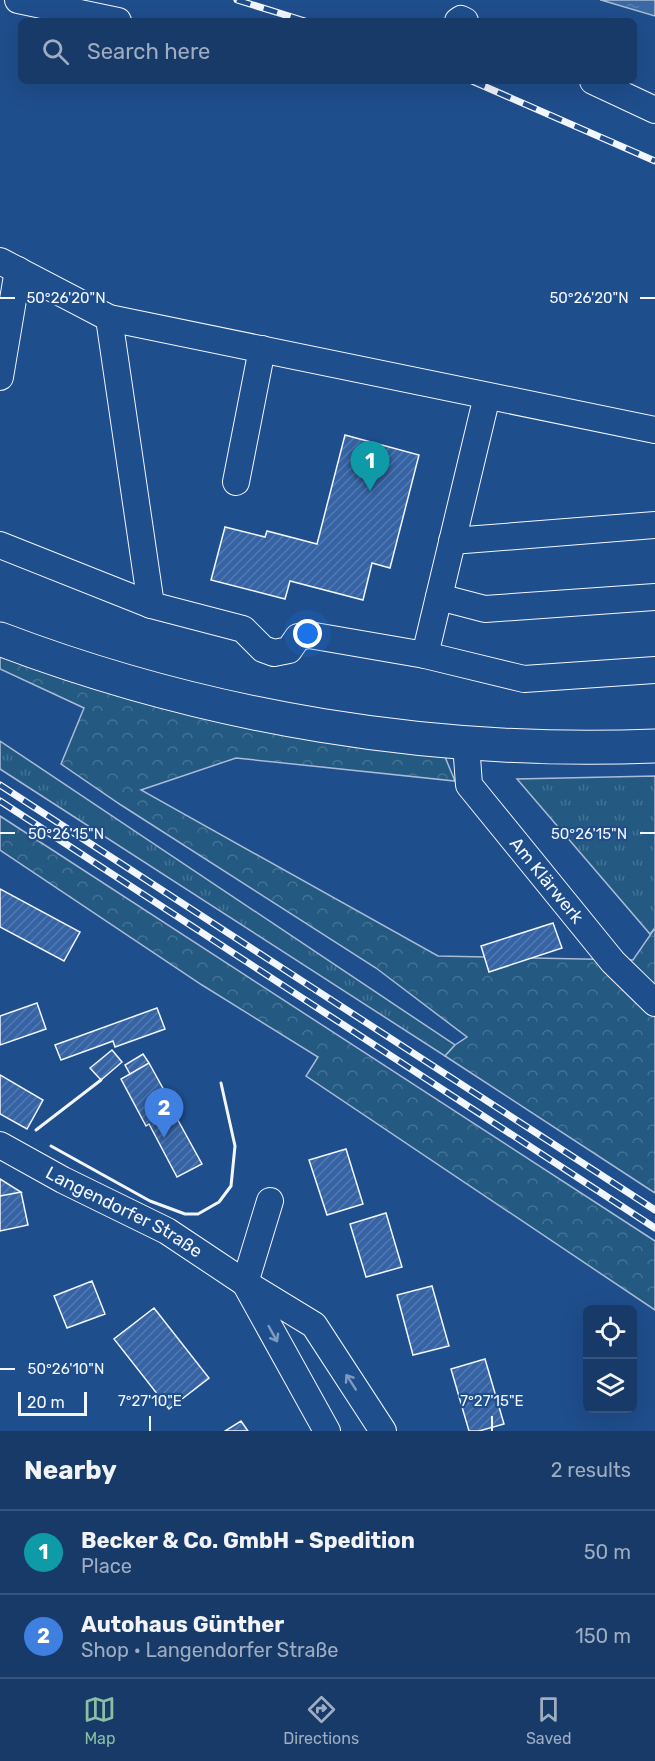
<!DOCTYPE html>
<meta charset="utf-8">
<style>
:root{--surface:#173a69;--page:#244571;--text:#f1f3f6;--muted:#9eadc0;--line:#36547d;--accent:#8abfa5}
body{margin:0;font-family:Rubik,sans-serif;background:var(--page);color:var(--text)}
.controls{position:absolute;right:18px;bottom:18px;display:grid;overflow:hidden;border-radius:9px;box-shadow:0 6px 24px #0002}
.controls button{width:54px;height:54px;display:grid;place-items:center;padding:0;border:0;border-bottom:2px solid var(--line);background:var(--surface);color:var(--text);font:30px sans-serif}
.scale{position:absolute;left:18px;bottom:15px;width:69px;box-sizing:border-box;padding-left:6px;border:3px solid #f2f6ff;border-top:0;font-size:16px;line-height:21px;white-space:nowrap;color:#f2f6ff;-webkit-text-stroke:4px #1f4e8c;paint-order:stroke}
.you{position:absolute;left:308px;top:634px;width:21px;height:21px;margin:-15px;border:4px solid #fff;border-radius:50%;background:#1a73e8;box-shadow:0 0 0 9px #1a73e833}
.badge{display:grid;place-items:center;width:39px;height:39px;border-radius:50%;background:var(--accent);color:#fff;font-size:20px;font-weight:700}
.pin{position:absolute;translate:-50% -50px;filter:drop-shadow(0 2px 3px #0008)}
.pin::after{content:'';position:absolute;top:32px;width:21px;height:18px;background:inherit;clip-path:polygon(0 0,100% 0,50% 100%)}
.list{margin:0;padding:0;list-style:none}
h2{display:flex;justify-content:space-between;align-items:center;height:78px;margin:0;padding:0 24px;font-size:26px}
h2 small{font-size:20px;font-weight:400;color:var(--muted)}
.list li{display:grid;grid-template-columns:39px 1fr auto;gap:18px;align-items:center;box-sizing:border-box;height:84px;padding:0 24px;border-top:2px solid var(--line)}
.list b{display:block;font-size:22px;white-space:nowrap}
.list p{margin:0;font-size:20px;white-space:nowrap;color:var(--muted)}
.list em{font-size:20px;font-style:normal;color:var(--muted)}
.icon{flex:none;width:33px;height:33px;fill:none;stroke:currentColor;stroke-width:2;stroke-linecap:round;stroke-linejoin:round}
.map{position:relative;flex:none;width:655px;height:1431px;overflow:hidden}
.search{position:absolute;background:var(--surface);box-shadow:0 6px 24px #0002;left:18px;right:18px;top:18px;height:66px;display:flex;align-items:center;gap:15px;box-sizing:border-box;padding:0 21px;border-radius:9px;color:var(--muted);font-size:22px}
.sheet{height:246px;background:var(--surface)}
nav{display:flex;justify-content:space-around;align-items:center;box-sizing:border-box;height:84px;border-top:2px solid var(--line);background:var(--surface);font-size:16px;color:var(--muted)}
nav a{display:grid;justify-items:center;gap:3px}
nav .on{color:var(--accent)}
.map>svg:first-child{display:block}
</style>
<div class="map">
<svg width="655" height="1431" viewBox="0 0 655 1431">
<defs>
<pattern id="grass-tufts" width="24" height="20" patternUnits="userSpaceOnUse" patternTransform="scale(1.5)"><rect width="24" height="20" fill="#245a82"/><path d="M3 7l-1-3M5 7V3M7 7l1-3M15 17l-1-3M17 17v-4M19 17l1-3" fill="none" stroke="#447295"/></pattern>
<pattern id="forest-crowns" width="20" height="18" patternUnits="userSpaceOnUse" patternTransform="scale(1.5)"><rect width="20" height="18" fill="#245a82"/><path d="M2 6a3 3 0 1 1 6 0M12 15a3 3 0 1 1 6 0" fill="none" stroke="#447295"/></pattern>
<pattern id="water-ripples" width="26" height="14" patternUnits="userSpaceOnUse" patternTransform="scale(1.5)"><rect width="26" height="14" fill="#3b69a3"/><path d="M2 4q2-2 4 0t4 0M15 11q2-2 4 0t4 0" fill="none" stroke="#587fb1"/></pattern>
<pattern id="building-hatch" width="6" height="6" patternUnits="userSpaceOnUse" patternTransform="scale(1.5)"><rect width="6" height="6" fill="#3563a3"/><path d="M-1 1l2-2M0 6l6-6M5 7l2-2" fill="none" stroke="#537ab1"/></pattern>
</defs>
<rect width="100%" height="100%" fill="#1f4e8c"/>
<!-- grass -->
<path fill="url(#grass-tufts)" stroke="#a8bbd7" stroke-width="1.5" d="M0 741 455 1045 445 1056 0 769Z
M655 776V928L650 934 517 779Z"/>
<!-- forest -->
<path fill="url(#forest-crowns)" stroke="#a8bbd7" stroke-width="1.5" d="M0 649 194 715 445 757 455 781 236 758 141 790 438 956 633 960 655 928V1193L445 1056 455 1045 467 1037 376 968 121 805 61 764 84 708 0 669Z
M0 816 655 1241V1310L306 1076 318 1057 202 985 0 850Z"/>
<!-- water -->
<path fill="url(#water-ripples)" stroke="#a8bbd7" stroke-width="1.5" d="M600 0H655V16L601 0Z"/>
<!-- building -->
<path fill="url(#building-hatch)" stroke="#f2f6ff" stroke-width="1.5" d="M345 435 419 455 390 568 372 563 363 600 290 581 285 599 211 580 225 527 265 537 267 531 317 544Z
M0 889 80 932 64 961 0 927Z
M553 923 562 948 489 972 481 946Z
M37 1003 46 1029 0 1045V1016Z
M157 1008 165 1029 115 1047 113 1041 61 1060 55 1045Z
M112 1050 122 1062 101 1080 90 1068Z
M143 1054 149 1063 130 1074 125 1065Z
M149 1063 175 1110 174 1113 202 1164 177 1177 149 1124 146 1126 121 1079Z
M0 1075 43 1100 27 1129 0 1114Z
M346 1149 363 1204 327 1215 309 1160Z
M0 1179 21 1192 0 1196Z
M21 1192 28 1225 0 1231V1196Z
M386 1213 402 1267 366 1277 350 1224Z
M92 1281 105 1314 67 1328 54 1296Z
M432 1286 449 1346 413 1355 397 1295Z
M154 1308 209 1378 169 1409 114 1339Z
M485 1359 504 1424 479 1431H469L451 1369Z
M241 1421 248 1431H225Z"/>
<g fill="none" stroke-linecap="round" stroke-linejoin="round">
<!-- minor casing -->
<g stroke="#f2f6ff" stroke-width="28">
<g id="minor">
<path d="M18 0 118 21"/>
<path d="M458 21 461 19 465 21"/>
<path d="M593 81 655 110"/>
<path d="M0 261 109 318 655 430"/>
<path d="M109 318 151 605 243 629 263 649 274 653 289 650 298 637 309 635 425 655 487 396"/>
<path d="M0 377 18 270"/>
<path d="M236 482 262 349"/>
<path d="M452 541 655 525"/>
<path d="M0 545 151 605"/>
<path d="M439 597 485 609 655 597"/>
<path d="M425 655 524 679 655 670"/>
<path id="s1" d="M466 743 469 785 613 962 655 1003"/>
<path id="s2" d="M0 1145 63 1180 167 1231 245 1283 314 1325 383 1431"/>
<path d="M245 1283 327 1431"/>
<path d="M245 1283 270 1201"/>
</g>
</g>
<!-- major casing -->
<g stroke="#f2f6ff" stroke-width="35">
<path id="major" d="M0 639C208 718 433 755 655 746"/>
</g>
<!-- minor -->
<use href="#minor" stroke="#1f4e8c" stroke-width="26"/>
<!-- major -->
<use href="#major" stroke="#1f4e8c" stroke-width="33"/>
<!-- rail casing -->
<g stroke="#f2f6ff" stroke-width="7">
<path id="rail" d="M237 0 305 21
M472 81 655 161
M0 785 655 1210
M0 801 655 1228"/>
</g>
<!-- rail -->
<use href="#rail" stroke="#1f4e8c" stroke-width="4.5" stroke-dasharray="14" stroke-linecap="butt"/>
<!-- wall -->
<path stroke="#f2f6ff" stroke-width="3" d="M36 1130 101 1080
M51 1146 150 1201 185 1214H198L219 1202 231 1186 235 1146 221 1083"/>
</g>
<!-- one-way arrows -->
<defs><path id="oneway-shaft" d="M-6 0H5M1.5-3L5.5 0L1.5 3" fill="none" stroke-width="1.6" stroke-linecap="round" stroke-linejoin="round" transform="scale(1.5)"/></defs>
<g stroke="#7e9ac0">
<use href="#oneway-shaft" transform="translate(273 1334) rotate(61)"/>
<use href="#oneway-shaft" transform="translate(351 1382) rotate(-123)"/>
</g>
<!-- ticks -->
<path fill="none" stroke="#f2f6ff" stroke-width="2" d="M0 298H15M640 298H655M0 833H15M640 833H655M0 1369H15M150 1416V1431M492 1416V1431"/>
<g text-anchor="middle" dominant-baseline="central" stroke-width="4.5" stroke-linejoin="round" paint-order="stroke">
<!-- street labels -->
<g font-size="18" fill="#f2f6ff" stroke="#1f4e8c">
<text stroke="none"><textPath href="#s1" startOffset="165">Am Klärwerk</textPath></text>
<text stroke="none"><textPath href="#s2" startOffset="141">Langendorfer Straße</textPath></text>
</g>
</g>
<g font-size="15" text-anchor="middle" fill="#f2f6ff" stroke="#1f4e8c" stroke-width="4.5" stroke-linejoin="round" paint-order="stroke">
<text x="66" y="303">50°26'20"N</text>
<text x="589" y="303">50°26'20"N</text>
<text x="66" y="839">50°26'15"N</text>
<text x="589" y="839">50°26'15"N</text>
<text x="66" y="1374">50°26'10"N</text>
<text x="150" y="1406">7°27'10"E</text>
<text x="492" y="1406">7°27'15"E</text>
</g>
</svg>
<div class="controls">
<button><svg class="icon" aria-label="locate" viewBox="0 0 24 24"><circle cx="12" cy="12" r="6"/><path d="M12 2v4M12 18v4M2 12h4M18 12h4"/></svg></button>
<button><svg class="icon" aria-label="layers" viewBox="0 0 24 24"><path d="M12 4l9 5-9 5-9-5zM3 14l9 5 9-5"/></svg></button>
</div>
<div class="scale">20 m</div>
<div class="you"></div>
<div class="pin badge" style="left:370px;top:491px;background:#0f9aa8">1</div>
<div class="pin badge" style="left:164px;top:1138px;background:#3f7fe0">2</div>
<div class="search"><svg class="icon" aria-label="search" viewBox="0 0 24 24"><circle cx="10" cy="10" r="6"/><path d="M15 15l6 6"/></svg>Search here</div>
</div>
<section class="sheet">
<h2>Nearby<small>2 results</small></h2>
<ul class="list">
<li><span class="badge" style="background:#0f9aa8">1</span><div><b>Becker &amp; Co. GmbH - Spedition</b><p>Place</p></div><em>50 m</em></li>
<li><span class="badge" style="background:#3f7fe0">2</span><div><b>Autohaus Günther</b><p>Shop · Langendorfer Straße</p></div><em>150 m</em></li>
</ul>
</section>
<nav>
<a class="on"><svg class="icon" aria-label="map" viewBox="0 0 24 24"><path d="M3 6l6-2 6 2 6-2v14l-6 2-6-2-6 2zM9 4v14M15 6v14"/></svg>Map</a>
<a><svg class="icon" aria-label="directions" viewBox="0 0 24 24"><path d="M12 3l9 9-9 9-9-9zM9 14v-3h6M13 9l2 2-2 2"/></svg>Directions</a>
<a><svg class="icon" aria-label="saved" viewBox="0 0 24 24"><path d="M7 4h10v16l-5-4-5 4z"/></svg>Saved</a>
</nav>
